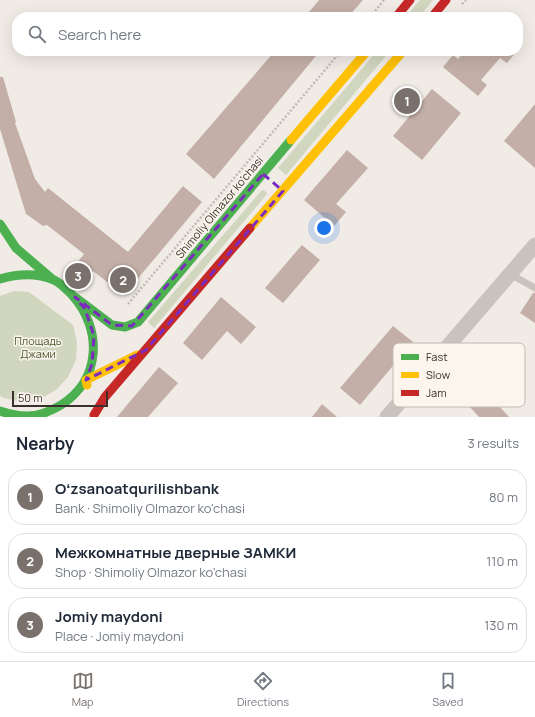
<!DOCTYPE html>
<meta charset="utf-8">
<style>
:root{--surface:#fff;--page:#f6f6f7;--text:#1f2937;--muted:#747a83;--line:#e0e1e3;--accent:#7a716c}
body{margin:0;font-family:Manrope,sans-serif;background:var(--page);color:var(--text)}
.scale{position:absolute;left:12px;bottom:10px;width:96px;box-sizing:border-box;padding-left:4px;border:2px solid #3b302b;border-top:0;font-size:11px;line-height:14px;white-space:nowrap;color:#3b302b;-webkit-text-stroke:3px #fbf5ee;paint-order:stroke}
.you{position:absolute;left:324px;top:228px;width:14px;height:14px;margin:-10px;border:3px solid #fff;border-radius:50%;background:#1a73e8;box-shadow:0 0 0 6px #1a73e833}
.badge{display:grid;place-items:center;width:26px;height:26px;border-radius:50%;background:var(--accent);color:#fff;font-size:13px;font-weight:700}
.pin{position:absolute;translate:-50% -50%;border:2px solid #fff;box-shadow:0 1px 4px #0006}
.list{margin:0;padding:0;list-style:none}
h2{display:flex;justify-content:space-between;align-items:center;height:52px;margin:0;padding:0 16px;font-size:17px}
h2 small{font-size:13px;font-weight:400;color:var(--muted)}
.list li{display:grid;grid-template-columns:26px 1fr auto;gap:12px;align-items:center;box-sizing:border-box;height:56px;margin:0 8px 8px;padding:0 8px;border:1px solid var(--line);border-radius:16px}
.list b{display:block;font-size:15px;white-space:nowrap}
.list p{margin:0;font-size:13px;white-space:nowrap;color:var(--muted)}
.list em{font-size:13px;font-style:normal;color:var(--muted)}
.icon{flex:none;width:22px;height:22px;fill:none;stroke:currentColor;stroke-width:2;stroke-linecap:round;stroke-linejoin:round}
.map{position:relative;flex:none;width:535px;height:417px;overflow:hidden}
.search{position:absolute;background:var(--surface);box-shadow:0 4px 16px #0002;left:12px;right:12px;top:12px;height:44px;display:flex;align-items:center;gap:10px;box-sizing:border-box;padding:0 14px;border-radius:16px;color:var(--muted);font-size:15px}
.sheet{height:244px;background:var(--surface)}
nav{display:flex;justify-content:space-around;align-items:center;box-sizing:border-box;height:56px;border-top:1px solid var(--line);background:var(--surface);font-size:11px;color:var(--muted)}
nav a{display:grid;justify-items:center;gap:2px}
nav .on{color:var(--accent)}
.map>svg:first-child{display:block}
</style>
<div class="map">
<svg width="535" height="417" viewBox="0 0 535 417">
<rect width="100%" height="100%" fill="#f0ebe5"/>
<!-- green -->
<path fill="#d1d6bf" d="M420 0H433L419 17H406Z
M377 51H390L286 175 278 168Z
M262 190 265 191 267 194 154 328 148 322Z
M14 291 29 292 73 325 77 342 76 360 68 377 56 390 40 399 22 402 4 398 0 396V296Z"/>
<!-- building -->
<path fill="#c3afa7" d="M319 0H363L348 17H305Z
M275 51H320L214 179 186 154Z
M465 51H517L507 63 500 58 481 80 487 85 478 96 443 67 453 55 458 59Z
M0 77H3L16 122 15 123 35 179 45 192 48 188 128 252 183 186 202 202 124 295 93 271 83 284 69 273 84 254 47 225 43 226 26 214 0 129Z
M432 89 461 113 422 160 393 136Z
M535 104V168L504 141Z
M347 150 368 168 336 204 346 212 334 226 304 200Z
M302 245 320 260 283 303 265 288Z
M533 293H535V323L520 313Z
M221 297 256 327 241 344 227 331 202 360 183 343Z
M393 326 413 342 360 405 340 388Z
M159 367 178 383 148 417H117Z
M483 395 488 400 491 397 509 417H479L470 407Z
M322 404 337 417H312Z"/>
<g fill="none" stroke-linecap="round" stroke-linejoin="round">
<!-- path -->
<path stroke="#c2bbb6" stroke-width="2.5" stroke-dasharray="2 2" stroke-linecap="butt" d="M462 4 466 0
M370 17 384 0
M128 304 341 51"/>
<!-- lane -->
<path stroke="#c9c3be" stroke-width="7" d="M510 274 535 288"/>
<!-- street -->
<path stroke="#c9c3be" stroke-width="15" d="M387 417 535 245"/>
<!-- fast -->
<path stroke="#4caf50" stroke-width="9" d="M0 224 16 248 51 278
M0 279C17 274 37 273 54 280 61 283 67 290 72 295 103 329 101 380 61 405 51 411 38 416 27 416 17 416 9 414 0 411
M75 297 112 325 125 327 138 322 291 140"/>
<!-- slow -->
<path stroke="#ffc107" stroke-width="9" d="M291 140 367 51
M250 228 403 51
M87 385 86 380 137 355"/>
<!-- jam -->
<path stroke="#c62828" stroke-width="9" d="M396 17 410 0
M432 17 446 0
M94 415 105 397 250 228"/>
</g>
<!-- marked area -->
<path fill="none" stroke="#7b2cbf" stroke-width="3" stroke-dasharray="8 5" stroke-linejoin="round" d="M263 174 283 191 146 350 86 380 92 364 94 336 85 309 75 297 112 325 132 326Z"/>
<g text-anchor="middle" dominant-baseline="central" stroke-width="3" stroke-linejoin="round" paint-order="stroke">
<!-- street labels -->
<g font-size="11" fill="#3b302b" stroke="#fbf5ee">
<text transform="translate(219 207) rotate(-50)">Shimoliy Olmazor ko'chasi</text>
</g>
<!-- park labels -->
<g font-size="11" fill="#4a5a2e" stroke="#fbf5ee">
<text x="38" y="340">Площадь<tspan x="38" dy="13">Джами</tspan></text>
</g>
</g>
<!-- legend -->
<rect x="393" y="343" width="132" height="64" rx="6" fill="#fbf5ee" stroke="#c1bab4" stroke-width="1"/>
<rect x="401" y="354" width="18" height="6" fill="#4caf50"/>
<rect x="401" y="372" width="18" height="6" fill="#ffc107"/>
<rect x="401" y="390" width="18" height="6" fill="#c62828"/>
<g font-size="11" fill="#3b302b">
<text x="426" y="361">Fast</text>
<text x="426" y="379">Slow</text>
<text x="426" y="397">Jam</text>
</g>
</svg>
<div class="scale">50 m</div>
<div class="you"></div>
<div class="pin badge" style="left:407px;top:101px">1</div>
<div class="pin badge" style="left:123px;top:280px">2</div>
<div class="pin badge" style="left:78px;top:276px">3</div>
<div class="search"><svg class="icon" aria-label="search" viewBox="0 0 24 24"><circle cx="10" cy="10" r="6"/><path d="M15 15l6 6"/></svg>Search here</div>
</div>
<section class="sheet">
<h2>Nearby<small>3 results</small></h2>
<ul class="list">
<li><span class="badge">1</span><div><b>Oʻzsanoatqurilishbank</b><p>Bank · Shimoliy Olmazor ko'chasi</p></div><em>80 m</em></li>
<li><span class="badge">2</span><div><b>Межкомнатные дверные ЗАМКИ</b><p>Shop · Shimoliy Olmazor ko'chasi</p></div><em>110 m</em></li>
<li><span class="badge">3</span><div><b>Jomiy maydoni</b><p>Place · Jomiy maydoni</p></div><em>130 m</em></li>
</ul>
</section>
<nav>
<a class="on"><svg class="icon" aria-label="map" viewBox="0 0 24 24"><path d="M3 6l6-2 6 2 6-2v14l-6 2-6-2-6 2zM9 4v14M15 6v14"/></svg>Map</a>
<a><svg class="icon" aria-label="directions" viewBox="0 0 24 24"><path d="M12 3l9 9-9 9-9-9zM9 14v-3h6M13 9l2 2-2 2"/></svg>Directions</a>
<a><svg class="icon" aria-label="saved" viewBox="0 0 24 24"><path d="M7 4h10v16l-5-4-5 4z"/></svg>Saved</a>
</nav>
